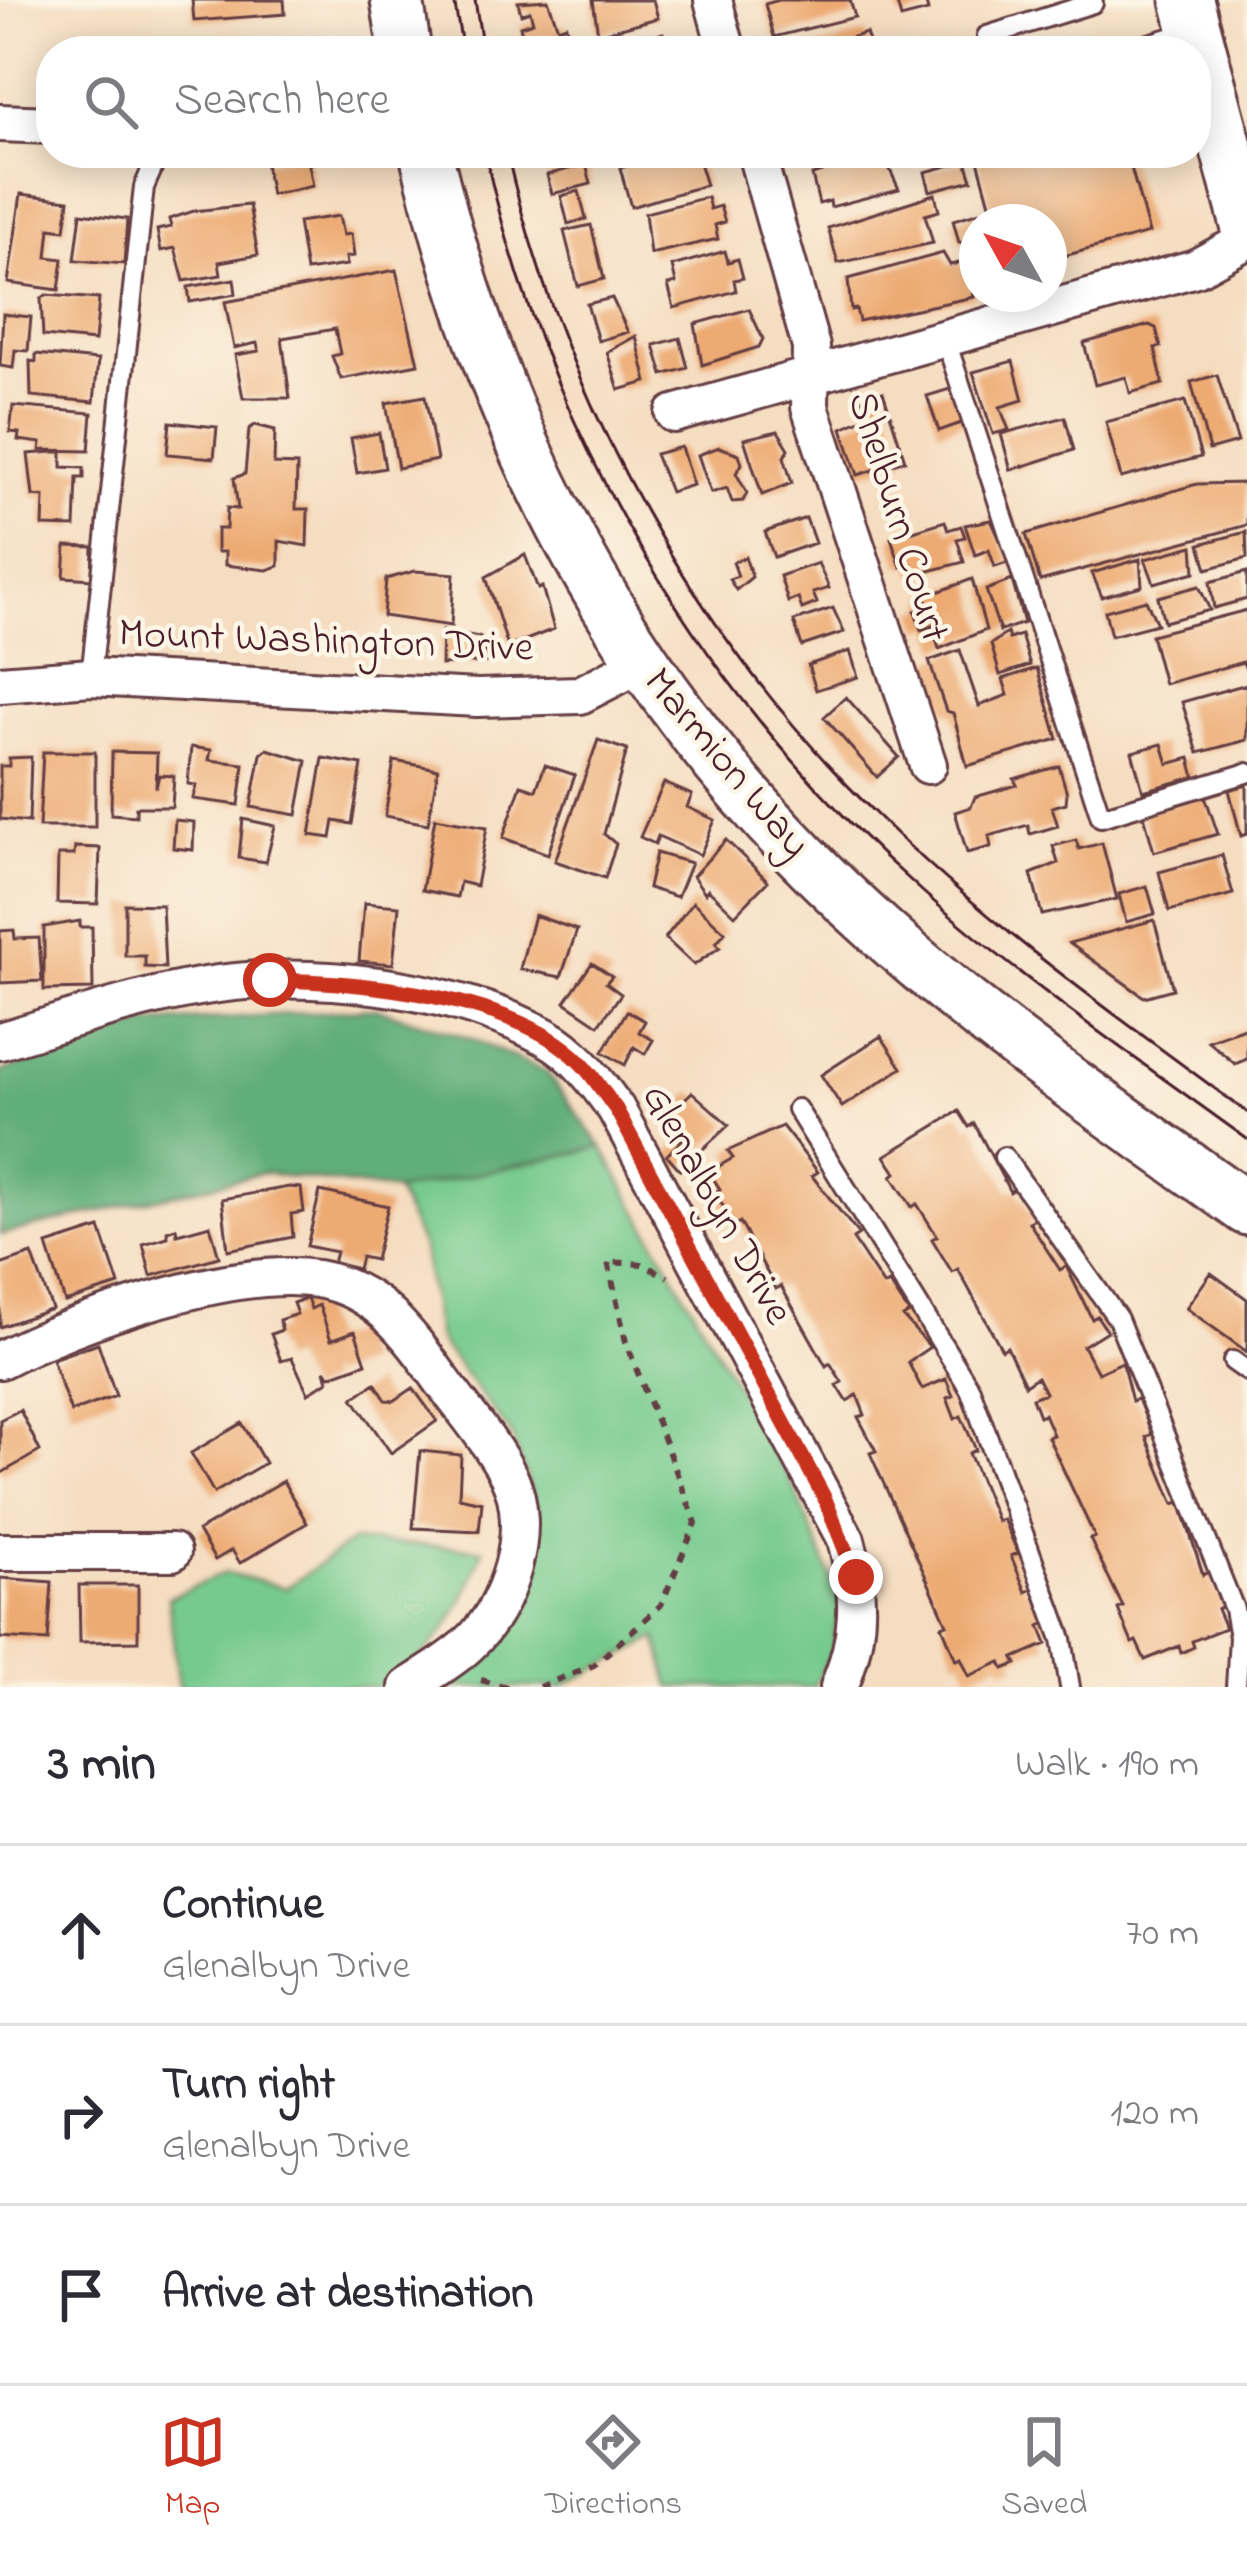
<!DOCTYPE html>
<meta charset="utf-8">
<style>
:root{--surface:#fff;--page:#f2f2f3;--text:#2b2b33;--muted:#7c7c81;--line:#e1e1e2;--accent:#c8321e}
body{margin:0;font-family:"Indie Flower",sans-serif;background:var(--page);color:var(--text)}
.compass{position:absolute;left:959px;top:204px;width:108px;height:108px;border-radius:50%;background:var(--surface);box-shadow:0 6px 30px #0003;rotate:310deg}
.stop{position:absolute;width:36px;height:36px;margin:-27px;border:9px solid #c8321e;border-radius:50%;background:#fff}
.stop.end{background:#c8321e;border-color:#fff;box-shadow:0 3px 12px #0008}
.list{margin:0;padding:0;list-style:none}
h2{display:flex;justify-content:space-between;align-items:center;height:156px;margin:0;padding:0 48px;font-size:51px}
h2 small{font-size:39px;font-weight:400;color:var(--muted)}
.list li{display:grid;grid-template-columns:78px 1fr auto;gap:36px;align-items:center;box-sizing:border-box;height:180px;padding:0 48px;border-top:3px solid var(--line)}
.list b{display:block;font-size:45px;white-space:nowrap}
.list p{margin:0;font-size:39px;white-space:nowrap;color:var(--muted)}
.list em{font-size:39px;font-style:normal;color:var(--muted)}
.icon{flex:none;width:66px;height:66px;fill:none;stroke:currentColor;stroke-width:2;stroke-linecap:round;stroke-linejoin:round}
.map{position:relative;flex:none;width:1247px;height:1687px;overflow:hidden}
.search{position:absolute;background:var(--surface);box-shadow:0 6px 30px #0003;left:36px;right:36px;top:36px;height:132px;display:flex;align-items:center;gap:30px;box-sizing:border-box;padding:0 42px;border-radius:48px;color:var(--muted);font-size:45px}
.sheet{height:696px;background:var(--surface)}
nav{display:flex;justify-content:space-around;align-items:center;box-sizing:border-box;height:168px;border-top:3px solid var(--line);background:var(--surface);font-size:33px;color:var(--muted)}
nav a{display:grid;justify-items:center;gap:6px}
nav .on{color:var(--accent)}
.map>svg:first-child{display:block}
</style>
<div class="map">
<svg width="1247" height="1687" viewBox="0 0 1247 1687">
<rect width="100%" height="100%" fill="#fcf5e5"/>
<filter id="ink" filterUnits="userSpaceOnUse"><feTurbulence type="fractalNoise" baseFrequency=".00833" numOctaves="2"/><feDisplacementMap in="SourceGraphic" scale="24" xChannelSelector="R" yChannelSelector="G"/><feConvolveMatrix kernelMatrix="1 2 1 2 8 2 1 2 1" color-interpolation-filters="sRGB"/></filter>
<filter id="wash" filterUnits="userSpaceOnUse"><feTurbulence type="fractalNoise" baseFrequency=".004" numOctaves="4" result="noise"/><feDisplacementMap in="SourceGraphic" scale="48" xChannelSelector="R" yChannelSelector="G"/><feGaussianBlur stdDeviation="2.7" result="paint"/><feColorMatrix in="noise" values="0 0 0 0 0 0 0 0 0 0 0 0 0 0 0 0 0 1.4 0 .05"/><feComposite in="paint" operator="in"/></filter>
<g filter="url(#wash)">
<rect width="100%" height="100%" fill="#f5ddc1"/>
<!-- green -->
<path fill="#76ca8e" stroke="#60745c" stroke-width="3" d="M602 1147 796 1492 841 1602 831 1653 813 1687H671L657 1638 561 1687H440L528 1574 535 1500 511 1434 438 1340 422 1247 396 1191Z
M352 1541 483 1549C460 1613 441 1652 378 1687H179L168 1598 225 1573 286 1588Z"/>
<!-- forest -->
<path fill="#60ae79" stroke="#556652" stroke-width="3" d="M375 1008 470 1038 546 1072 602 1147 396 1191 263 1173 0 1235V1072L147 1023Z"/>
<g id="blocks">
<!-- building -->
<path fill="#edaa72" d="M192 0H284L285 14 194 21Z
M548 0 558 28 566 25 571 44 526 51 520 26 533 22 530 11 521 14 518 2Z
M593 0H653L658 18 598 34Z
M779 0H850L855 17 774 37 765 4Z
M896 0H925L928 11 901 18Z
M663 33 668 51H604V50Z
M866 33 872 51H808V50Z
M671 153H696L706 185 631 207 620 168Z
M867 153H882L899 189 831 207 830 201 819 204 812 175 822 172 821 166Z
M976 153H1127L1149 233 1049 260V222H995Z
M307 154 313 186 271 195 265 162Z
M966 161 972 180 930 191 925 172Z
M586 164 591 184 552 194 547 175Z
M579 191 586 219 568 224 561 196Z
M21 194 69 200 65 230 50 228 47 257 63 259 59 290 8 283Z
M935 194 939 211 925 215 933 243 838 263 828 228Z
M707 197 710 209 720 206 725 222 715 225 718 239 650 254 645 213Z
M249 205 258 255 219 262 221 275 184 281 175 248 161 251 157 230 171 227 169 219 194 211Z
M980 212 977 238 959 243 953 220Z
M81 213 127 219 124 264 75 260Z
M339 216 343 235 351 234 354 256 346 257 347 265 306 271 298 222Z
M591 225 604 279 578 286 564 231Z
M725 251 728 262 738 259 743 278 734 280 736 291 674 308 668 285 676 283 672 266Z
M943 253 950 265 964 262 974 297 859 321 856 309 851 310 848 279Z
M396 270 418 364 341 379 332 356 340 354 335 329 282 338 290 398H243L235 355 259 351 257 343 234 348 225 302Z
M234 279 236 294 190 302 188 287Z
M46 295 99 299 95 341 43 336 41 299Z
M612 298 628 332 598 341 587 304Z
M749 309 763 339 759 347 702 365 695 324Z
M3 314 31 317 28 351 15 350 13 368 0 366Z
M1149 325 1156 328 1161 347 1155 348 1163 384 1130 393 1126 377 1095 385 1084 343Z
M636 336 647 382 619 390 607 352Z
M680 338 688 368 663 375 654 345Z
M36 354 98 360 94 402 31 396 30 361 36 362Z
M1013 361 1023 400 1000 407 1009 430 993 434 973 372Z
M1217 375 1238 442 1209 450 1191 382Z
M953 388 964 422 939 431 927 396Z
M883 392 905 460 858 475 842 428 869 416 863 399Z
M425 396 437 460 398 468 386 403Z
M1185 401 1201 457 1121 478 1106 422Z
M13 406 92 413 89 451 40 450 41 443 18 440 19 433 10 432Z
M1065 417 1074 450 1011 470 1001 434Z
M170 422 217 427 214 458 167 454Z
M255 425 275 430 274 464 297 465 296 509H308L307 546 279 541V566L267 570 225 565V552H217V529H226L227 508 238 509 234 478 245 474 249 429Z
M778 431 789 449 784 457 792 483 762 495 744 439Z
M379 433 385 468 357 473 351 438Z
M681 447 693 485 670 492 655 454Z
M719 447 739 454 742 464 736 473 747 493 743 501 732 502 727 488 711 493 698 455Z
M54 452H62V467L84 468V478H77L75 527 43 526 44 497 33 496 28 454Z
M1247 483V525L1040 581 1026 534 1197 484Z
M806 518 815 543 774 557 765 532Z
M991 520 1010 562 995 567 989 550 975 555 965 525Z
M945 521 948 530 961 526 965 537 957 539 964 562 914 575 911 564 901 567 891 538Z
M1246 532 1247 558 1207 569 1200 544Z
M66 546 93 547 92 579 64 577Z
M1193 546 1195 572 1154 583 1145 559Z
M525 555 538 589 542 587 554 629 508 647 486 577Z
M745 557 752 577 736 590 729 579 738 576 733 562Z
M1140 559 1142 586 1102 597 1092 573Z
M818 563 829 588 813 593 817 603 802 609 798 598 788 602 780 576Z
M415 571 454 574 451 626 383 616 386 579Z
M1247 572V599L1214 608 1210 582Z
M972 579 986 630 939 649 932 626 921 630 915 611 926 608 927 596Z
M1012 580 1024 623 1000 631 986 590Z
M1199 586 1210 610 1164 622 1158 597Z
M1146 600 1157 624 1111 636 1105 611Z
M833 608 844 632 802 646 794 621Z
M1247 610V672L1243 662 1164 684 1151 635Z
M442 631 480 637 488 662 441 665Z
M1007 633 1009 639 1021 635 1030 665 1000 675 991 644Z
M960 650 979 706 1008 695 1003 679 1037 668 1058 739 967 766 953 713 946 711 929 661Z
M850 651 858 677 816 690 808 665Z
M1247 684V740L1198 753 1182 702Z
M846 697 899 757 877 777 824 717Z
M598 740 627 750 604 834 616 844 605 878 555 861Z
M1162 744 1168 764 1190 758 1195 777 1143 791 1132 752Z
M191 747 211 750 209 760 244 764 239 805 193 799 196 785 188 784Z
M267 749 307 761 297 815 251 807 261 754Z
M43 752H95V827H39Z
M112 752 157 753 156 788 159 775 174 776 172 807H136V816L111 814Z
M31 757 29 822 0 819V766H9V758Z
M323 758 362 765 352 824 334 821 331 838 310 835Z
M394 761 438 769 428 824 385 816Z
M545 765 575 775 548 854 503 838 521 785 536 790Z
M1059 766 1067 793 1066 803 1052 807 1058 826 1030 834 1028 825 989 836 991 847 967 853 955 812 971 807 975 797 1017 785 1014 779Z
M664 783 692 795 687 807 715 820 700 855 658 836 655 844 640 837Z
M1247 785V834L1241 836 1229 790Z
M1205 796 1218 834 1154 852 1143 812Z
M435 818 487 827 476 886 460 882 457 897 422 890Z
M243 819 275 826 266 862 239 858Z
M175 820 194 822 193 850 173 848Z
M726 840 768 881 735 915 708 889 705 893 693 876Z
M1076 840 1079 849 1102 843 1117 899 1042 915 1031 874 1058 863 1053 846Z
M75 847 100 848 98 904 57 903 58 855H74Z
M656 853 691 863 677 897 648 888Z
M1222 855 1233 894 1169 911 1159 872Z
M1147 886 1155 914 1126 922 1119 894Z
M693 902 725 932 716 943 720 947 694 965 665 938Z
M364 903 399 906 393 964 359 961Z
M125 904 162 905 165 968 145 967V956H125Z
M534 915 577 930 561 977 520 969Z
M1154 920 1173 989 1144 997 1069 943Z
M80 921V927H92L93 989 44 990V927Z
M14 930 15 939 39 938 42 981 0 983V931Z
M592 963 612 976 606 983 621 994 599 1025 565 1002Z
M627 1011 645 1021 639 1032 653 1040 645 1054 634 1047 625 1065 603 1052Z
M1247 1027V1059L1235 1064 1208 1041Z
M881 1036 902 1068 842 1107 821 1075Z
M692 1092 729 1125 680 1170 667 1155 682 1140 663 1120Z
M959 1111 969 1127 974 1123 1010 1192 1015 1188 1035 1219 1029 1222 1060 1270 1066 1266 1092 1319 1097 1316 1107 1331 1083 1346 1098 1373 1122 1362 1132 1401 1138 1399 1152 1434 1146 1437 1174 1504 1180 1502 1203 1575 1208 1572 1223 1606 1217 1609 1225 1628 1192 1641 1194 1647 1181 1653 1179 1646 1145 1660 1136 1641 1132 1643 1118 1609 1123 1607 1090 1539 1095 1537 1048 1437 1053 1435 1044 1414 1039 1416 1032 1398 1045 1393 1037 1377 1025 1385 1007 1347 1002 1350 958 1269 952 1272 932 1239 937 1236 917 1204 912 1207 892 1176 896 1173 885 1156Z
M782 1126 818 1172 812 1176 859 1235 853 1239 884 1286 889 1283 909 1313 903 1317 930 1347 908 1362 922 1389 946 1379 953 1396 947 1398 955 1419 961 1416 976 1450 969 1453 997 1521 1003 1519 1018 1553 1011 1556 1026 1592 1032 1589 1046 1623 1040 1626 1047 1644 1014 1658 1017 1664 1004 1669 1001 1662 969 1676 961 1658 956 1660 942 1626 947 1624 870 1453 876 1451 858 1417 865 1415 857 1395 847 1401 837 1385 842 1382 830 1363 826 1366 781 1286 776 1289 740 1222 735 1225 715 1193 720 1189 709 1172 733 1158 728 1151Z
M289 1187 301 1188 304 1212 291 1214 293 1237 228 1250 222 1199Z
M320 1191 388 1206 375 1260 361 1257 358 1269 333 1263 336 1252 307 1246Z
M210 1225 219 1257 151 1276 143 1244 168 1237 167 1231 176 1228 177 1234Z
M100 1228 119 1285 65 1302 47 1245Z
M32 1254 52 1309 0 1327V1265Z
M1211 1273 1247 1299V1352L1186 1308Z
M307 1298 311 1309 319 1305 331 1340 355 1331 366 1363 330 1376 325 1370 328 1381 308 1393 292 1358 281 1361 271 1334 282 1330 279 1320 297 1314 293 1303Z
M98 1343 116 1396 71 1412 52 1359Z
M375 1383 386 1400 394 1401 413 1388 437 1421 391 1453 353 1398Z
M20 1410 40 1451 0 1474V1420Z
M242 1423 265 1463 214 1493 191 1453Z
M420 1451 461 1455 459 1497 482 1502 479 1531 413 1528Z
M283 1481 307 1523 240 1563 232 1550 215 1560 198 1531Z
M0 1578 52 1582 48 1641 0 1638Z
M79 1585H138V1641L80 1642Z"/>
</g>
</g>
<g filter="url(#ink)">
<use href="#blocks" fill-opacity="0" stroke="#643c42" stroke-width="3"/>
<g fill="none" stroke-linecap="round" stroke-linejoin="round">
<!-- lane casing -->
<g stroke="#643c42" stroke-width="24">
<path id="lane" d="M990 51 987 36 1093 3
M1125 51 1190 32
M946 341 1101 817 1247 773
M91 677 144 187 159 153
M797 1109 970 1389 1062 1639 1070 1687
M1004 1157 1118 1319 1234 1609 1239 1637 1236 1687
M1233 1361 1247 1371"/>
</g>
<!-- street casing -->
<g stroke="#643c42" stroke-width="42">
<path id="street" d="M713 0 727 51
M0 123 51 125
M756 153 811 347 810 407 928 765
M674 414 1196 268 1247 240
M0 684 91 677 477 698 580 695 642 663
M0 1041C67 1021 136 997 205 986 310 969 452 986 546 1037 577 1054 596 1082 616 1109L846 1540C861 1593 860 1636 839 1687
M0 1360C76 1321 231 1266 317 1279 377 1289 408 1333 441 1379 463 1410 492 1442 509 1477 534 1528 509 1608 468 1645 451 1661 428 1674 408 1687
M0 1552H172"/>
</g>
<!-- secondary casing -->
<g stroke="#643c42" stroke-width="57">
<path id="secondary" d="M397 0 405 51
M1187 0 1247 225
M426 153C499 461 641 718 879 930 993 1033 1122 1120 1247 1209"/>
</g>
<!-- path -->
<path stroke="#643c42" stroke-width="6" stroke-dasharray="9 9" stroke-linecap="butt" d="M481 1680 507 1687
M539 1687 594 1665 661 1605 696 1523 626 1342 608 1262 642 1264 668 1277"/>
<!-- lane -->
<use href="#lane" stroke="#fff" stroke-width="18"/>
<!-- street -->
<use href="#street" stroke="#fff" stroke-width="36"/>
<!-- secondary -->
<use href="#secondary" stroke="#fff" stroke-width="51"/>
<!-- tram -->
<path stroke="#4a1f2b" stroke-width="3" d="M454 0 463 51
M475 0 483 51
M485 153C548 438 704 698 922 891 1024 982 1137 1059 1247 1139
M507 153C563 400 697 640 879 817 992 928 1120 1019 1247 1112"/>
</g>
</g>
<g fill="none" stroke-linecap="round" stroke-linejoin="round" filter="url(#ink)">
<!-- route -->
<path stroke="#c8321e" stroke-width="15" d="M270 980C359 981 518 996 582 1064 595 1078 605 1095 616 1109L825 1499 856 1577"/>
</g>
<g text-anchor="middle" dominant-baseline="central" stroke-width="9" stroke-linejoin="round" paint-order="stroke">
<!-- street labels -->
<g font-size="42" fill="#4a1f2b" stroke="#fcf5e5">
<text transform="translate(897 517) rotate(73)">Shelburn Court</text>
<text transform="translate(326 642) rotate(2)">Mount Washington Drive</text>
<text transform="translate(726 764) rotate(50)">Marmion Way</text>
<text transform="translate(716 1205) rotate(61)">Glenalbyn Drive</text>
</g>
</g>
</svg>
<svg class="compass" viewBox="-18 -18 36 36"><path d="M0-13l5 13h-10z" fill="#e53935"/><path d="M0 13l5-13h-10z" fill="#7c7c81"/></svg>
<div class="stop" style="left:270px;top:980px"></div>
<div class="stop end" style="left:856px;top:1577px"></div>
<div class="search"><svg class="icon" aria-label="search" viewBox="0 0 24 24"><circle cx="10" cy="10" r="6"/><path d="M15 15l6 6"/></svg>Search here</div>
</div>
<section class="sheet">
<h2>3 min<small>Walk · 190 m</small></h2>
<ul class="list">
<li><svg class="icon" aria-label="ahead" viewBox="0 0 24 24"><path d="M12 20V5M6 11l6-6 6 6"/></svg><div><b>Continue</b><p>Glenalbyn Drive</p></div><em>70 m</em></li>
<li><svg class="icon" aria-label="right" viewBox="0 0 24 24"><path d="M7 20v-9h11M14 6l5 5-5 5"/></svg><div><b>Turn right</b><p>Glenalbyn Drive</p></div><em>120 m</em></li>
<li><svg class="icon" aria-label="arrive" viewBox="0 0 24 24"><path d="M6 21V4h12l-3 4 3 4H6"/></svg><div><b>Arrive at destination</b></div></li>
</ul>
</section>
<nav>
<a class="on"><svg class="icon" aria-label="map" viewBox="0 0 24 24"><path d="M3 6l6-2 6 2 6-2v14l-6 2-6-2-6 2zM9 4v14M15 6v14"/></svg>Map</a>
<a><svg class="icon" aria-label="directions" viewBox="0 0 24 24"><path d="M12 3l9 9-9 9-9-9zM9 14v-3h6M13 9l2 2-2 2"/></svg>Directions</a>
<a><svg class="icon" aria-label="saved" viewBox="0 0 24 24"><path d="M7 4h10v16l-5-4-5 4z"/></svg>Saved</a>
</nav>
